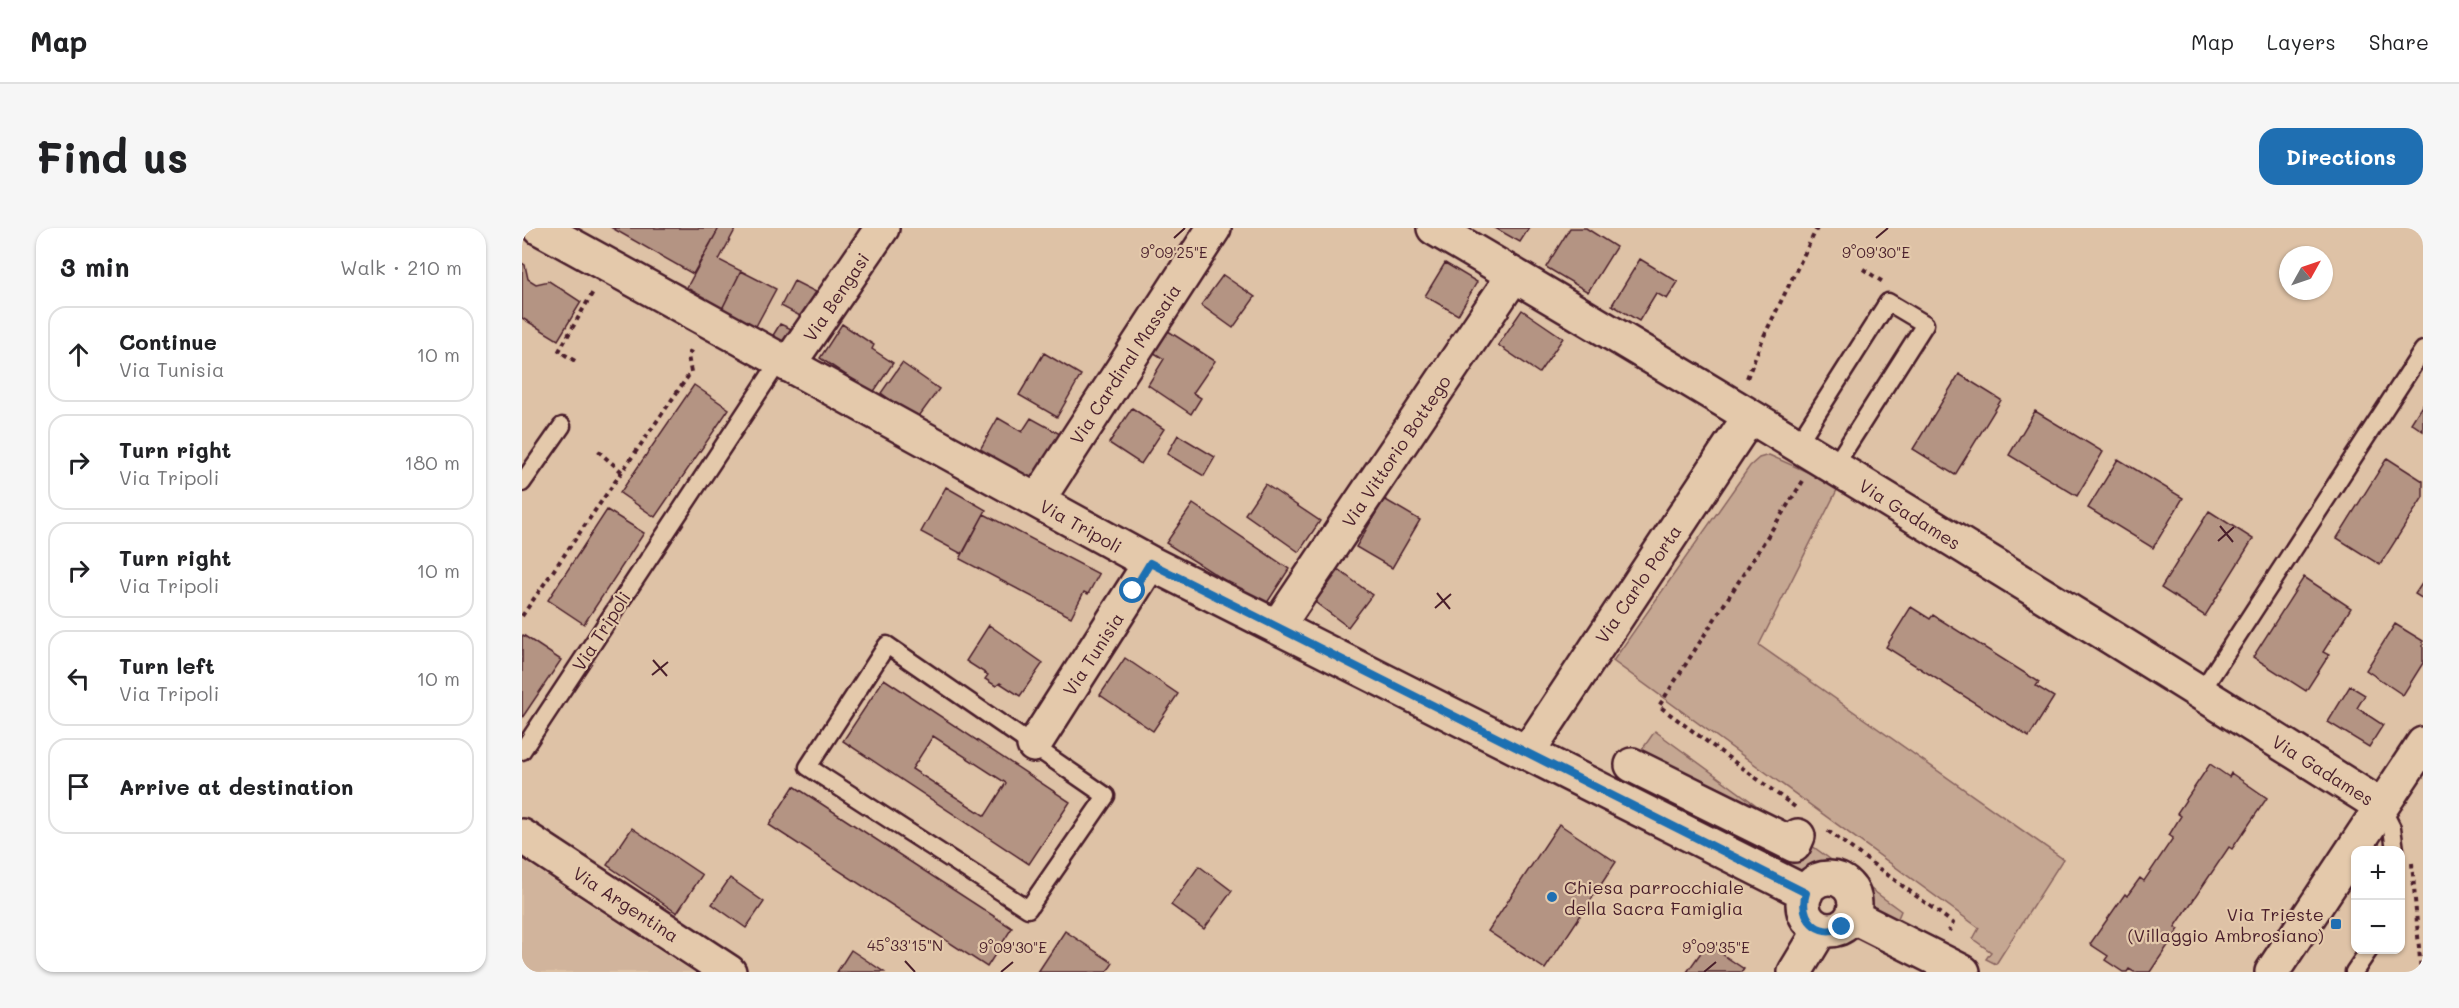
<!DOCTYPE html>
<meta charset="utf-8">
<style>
:root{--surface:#fff;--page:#f6f6f6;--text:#202124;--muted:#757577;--line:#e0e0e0;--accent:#1f6fb2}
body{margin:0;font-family:Mali,sans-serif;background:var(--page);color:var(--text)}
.controls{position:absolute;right:18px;bottom:18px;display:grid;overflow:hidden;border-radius:12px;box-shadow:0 2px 4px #0004}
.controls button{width:54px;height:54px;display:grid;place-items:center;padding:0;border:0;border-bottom:2px solid var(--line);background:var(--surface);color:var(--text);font:30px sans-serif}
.compass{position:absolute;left:1757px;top:18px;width:54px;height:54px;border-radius:50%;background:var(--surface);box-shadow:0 2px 4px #0004;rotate:50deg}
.stop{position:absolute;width:18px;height:18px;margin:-14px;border:4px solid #1f6fb2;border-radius:50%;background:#fff}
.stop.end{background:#1f6fb2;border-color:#fff;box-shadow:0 2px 6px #0008}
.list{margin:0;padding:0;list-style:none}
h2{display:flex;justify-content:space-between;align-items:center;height:78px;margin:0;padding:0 24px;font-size:26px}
h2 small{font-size:20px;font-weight:400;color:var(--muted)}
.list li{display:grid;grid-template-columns:39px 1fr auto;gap:18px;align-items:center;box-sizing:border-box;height:96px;margin:0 12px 12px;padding:0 12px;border:2px solid var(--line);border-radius:18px}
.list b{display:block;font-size:22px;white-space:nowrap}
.list p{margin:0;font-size:20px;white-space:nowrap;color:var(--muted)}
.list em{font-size:20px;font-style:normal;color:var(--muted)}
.icon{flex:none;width:33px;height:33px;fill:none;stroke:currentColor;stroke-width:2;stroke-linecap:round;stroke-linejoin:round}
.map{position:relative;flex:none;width:1901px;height:744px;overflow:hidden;border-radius:18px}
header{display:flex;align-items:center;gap:36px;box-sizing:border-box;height:84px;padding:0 30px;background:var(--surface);border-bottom:2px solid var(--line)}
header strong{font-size:28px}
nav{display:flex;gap:33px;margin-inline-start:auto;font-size:21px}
.intro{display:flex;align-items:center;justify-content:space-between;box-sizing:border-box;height:144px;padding:0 36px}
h1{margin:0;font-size:42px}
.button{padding:15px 27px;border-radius:18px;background:var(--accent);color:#fff;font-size:21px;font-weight:700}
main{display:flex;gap:36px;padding:0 36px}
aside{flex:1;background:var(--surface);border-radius:18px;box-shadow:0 2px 4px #0004}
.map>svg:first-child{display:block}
</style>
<header>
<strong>Map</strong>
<nav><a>Map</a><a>Layers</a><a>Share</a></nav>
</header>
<div class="intro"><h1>Find us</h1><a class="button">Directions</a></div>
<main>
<aside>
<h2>3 min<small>Walk · 210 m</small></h2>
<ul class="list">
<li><svg class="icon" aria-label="ahead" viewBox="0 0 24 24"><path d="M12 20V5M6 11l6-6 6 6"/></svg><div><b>Continue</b><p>Via Tunisia</p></div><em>10 m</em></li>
<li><svg class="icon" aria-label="right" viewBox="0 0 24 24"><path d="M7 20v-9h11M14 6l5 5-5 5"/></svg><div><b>Turn right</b><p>Via Tripoli</p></div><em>180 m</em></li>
<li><svg class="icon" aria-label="right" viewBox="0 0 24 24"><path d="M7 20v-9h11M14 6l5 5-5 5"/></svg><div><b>Turn right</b><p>Via Tripoli</p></div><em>10 m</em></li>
<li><svg class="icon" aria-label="left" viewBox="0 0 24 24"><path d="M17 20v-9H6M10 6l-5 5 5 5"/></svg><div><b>Turn left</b><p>Via Tripoli</p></div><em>10 m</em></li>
<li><svg class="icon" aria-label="arrive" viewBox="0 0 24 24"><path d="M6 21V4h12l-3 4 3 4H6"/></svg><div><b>Arrive at destination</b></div></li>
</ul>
</aside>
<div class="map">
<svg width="1901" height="744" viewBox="0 0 1901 744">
<rect width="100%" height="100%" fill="#dec2a6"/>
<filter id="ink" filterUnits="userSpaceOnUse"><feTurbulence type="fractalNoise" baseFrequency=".0167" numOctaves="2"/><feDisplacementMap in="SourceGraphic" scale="12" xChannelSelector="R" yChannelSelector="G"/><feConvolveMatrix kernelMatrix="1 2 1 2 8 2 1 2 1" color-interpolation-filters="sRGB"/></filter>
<g filter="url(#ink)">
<!-- built -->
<path fill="#d1b49c" d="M0 632 171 744H0Z"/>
<!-- green -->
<path fill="#c5a792" stroke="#88635e" stroke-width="1.5" d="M1247 227 1317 258 1237 417 1541 631 1474 736 1464 731 1469 724 1451 711 1457 700 1091 433 1228 238 1237 230Z
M1133 503 1379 683 1373 697 1342 676 1337 663 1329 654 1316 648 1302 647 1287 652 1263 644 1277 615 1112 533Z"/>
<!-- building -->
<path fill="#b49483" stroke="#4a1f2b" stroke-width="1.5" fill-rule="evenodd" d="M90 0H197L171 46Z
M197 0H214L197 32 219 43 199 83 163 63Z
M973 0H1007L998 14Z
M1048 0H1064L1094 19 1066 64 1024 39Z
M1118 31 1156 54 1145 71 1134 65 1117 93 1090 77Z
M0 35 3 37 6 51 14 56 27 53 59 74 36 112 0 90Z
M923 35 955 54 936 87 903 68Z
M219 43 254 61 233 100 199 83Z
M701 47 733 69 711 100 679 77Z
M272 53 294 64 280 89 259 78Z
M1000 82 1041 110 1017 145 976 117Z
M258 96 272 102 263 115 250 109Z
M320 96 352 117 350 121 371 135 351 165 298 130Z
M643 101 693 133 671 165 679 170 669 186 626 157 642 131 629 123Z
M522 125 559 147 535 189 497 167Z
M380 135 417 161 395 191 359 165Z
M1437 146 1479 172 1433 247 1391 221Z
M172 157 207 181 133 289 98 265Z
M1901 176V203L1889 195Z
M610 180 642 201 619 236 587 215Z
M1513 183 1581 224 1555 268 1487 227Z
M476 190 500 204 509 190 538 206 507 254 455 227Z
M656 207 693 229 682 248 645 226Z
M1865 230 1901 253V269L1858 337 1815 310Z
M1596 231 1661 270 1631 320 1566 280Z
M743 256 798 293 777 324 723 286Z
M424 259 464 282 440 326 399 304Z
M862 271 898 292 870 340 834 319Z
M671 276 767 341 743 378 644 315Z
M85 282 122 305 62 396 26 372Z
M1687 283 1731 311 1683 388 1639 360Z
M462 286 577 346 566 366 562 364 549 389 438 331Z
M817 342 850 367 826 399 793 374Z
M1782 349 1829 380 1801 424 1807 427 1784 463 1731 429Z
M1901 354V371L1893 366Z
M1389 379 1408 391 1411 387 1517 454 1514 458 1532 469 1507 509 1364 419Z
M1873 396 1901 413V435L1881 467 1844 442Z
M467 397 521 435 498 468 478 455 474 458 463 451 466 447 444 433Z
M1 407 39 432 0 490V409Z
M603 430 656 466 631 503 578 467Z
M362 451 548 574 507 636 321 513ZM411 508 484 555 463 588 390 541Z
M1828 458 1843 467 1835 480 1861 497 1847 519 1806 494Z
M1688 536 1707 549 1709 545 1745 570 1710 621 1707 619 1653 699 1657 701 1628 744H1612L1607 741 1605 744H1601L1583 732 1586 728 1568 716 1603 666 1605 668 1618 650 1622 653 1651 610 1647 607 1659 588 1655 585Z
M272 558 490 700 465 739 247 597Z
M1037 596 1094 634 1023 741 966 703Z
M110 600 180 647 155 685 85 637Z
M677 638 710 663 682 701 649 677Z
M208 650 242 674 224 700 190 676Z
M543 703 591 735 585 744H516Z
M1185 716 1222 741 1220 744H1165Z
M329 722 362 744H315Z"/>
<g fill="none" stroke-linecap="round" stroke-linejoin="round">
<!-- lane casing -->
<g stroke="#4a1f2b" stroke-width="21">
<path id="lane" d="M1275 217 1366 74 1403 96 1312 239
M0 255 40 198
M365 417 584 568 506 681 286 539Z
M1679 464 1901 122
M0 523 258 132
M1859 578 1870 600 1873 622
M1832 744 1847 722"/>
</g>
<!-- street casing -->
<g stroke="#4a1f2b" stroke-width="38">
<path id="street" d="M18 0 628 335 1284 665
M912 0C1231 187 1547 381 1859 578
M266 137 360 0
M515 273 692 0
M755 399 992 47
M512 517 628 335
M1005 525 1228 188
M1110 537 1272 617 1276 608
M1281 676a26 26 0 1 1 52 0a26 26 0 1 1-52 0Z
M1330 688 1441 744
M1273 744 1299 701
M1750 744 1901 516"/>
</g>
<!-- secondary casing -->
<g stroke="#4a1f2b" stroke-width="38">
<path id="secondary" d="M0 608 207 744"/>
</g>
<!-- path -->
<path stroke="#4a1f2b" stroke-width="4" stroke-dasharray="4.5 4.5" stroke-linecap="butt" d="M1341 41 1361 54
M53 133 37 123 71 64
M1225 150 1242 108 1295 0
M76 223 100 244
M0 388 169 144 166 128 171 119
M1273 579 1137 478 1281 253
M1306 603 1431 695 1427 703
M1890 635 1899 744"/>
<!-- lane -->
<use href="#lane" stroke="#e4c9ab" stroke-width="16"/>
<!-- street -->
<use href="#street" stroke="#e4c9ab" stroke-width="33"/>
<!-- secondary -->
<use href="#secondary" stroke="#e4c9ab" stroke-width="33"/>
</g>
</g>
<g fill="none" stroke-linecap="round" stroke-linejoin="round" filter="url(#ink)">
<!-- route -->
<path stroke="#1f6fb2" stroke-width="8" d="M611 363 628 335 1284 665C1276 689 1296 711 1320 699"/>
</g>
<!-- ticks -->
<path fill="none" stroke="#4a1f2b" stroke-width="2" d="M652 10 663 0M1354 10 1366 0M1698 298 1711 314M1696 313 1712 299M915 365 928 381M913 380 929 366M131 432 145 448M130 447 146 434M383 733 393 744M479 744 491 734M1182 744 1194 734"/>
<!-- markers -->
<g fill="#1f6fb2" stroke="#e4c9ab" stroke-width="2">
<circle cx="1030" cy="669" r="6"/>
<rect x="1808" y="690" width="12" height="12" rx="3"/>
</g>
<g text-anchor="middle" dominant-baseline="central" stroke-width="4.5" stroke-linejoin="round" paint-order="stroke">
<!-- street labels -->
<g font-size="18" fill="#4a1f2b" stroke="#e4c9ab">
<text transform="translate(314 69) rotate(-56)">Via Bengasi</text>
<text transform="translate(603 136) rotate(-57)">Via Cardinal Massaia</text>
<text transform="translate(874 223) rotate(-56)">Via Vittorio Bottego</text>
<text transform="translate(1388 286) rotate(32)">Via Gadames</text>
<text transform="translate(559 298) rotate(29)">Via Tripoli</text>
<text transform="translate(1116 356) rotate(-56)">Via Carlo Porta</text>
<text transform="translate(79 403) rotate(-57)">Via Tripoli</text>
<text transform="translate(571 426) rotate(-57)">Via Tunisia</text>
<text transform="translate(1801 542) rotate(32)">Via Gadames</text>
<text transform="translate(104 676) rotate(33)">Via Argentina</text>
</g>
<!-- poi labels -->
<g font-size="18" fill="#4a1f2b" stroke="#e4c9ab" text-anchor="start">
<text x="1042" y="659">Chiesa parrocchiale<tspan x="1042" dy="21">della Sacra Famiglia</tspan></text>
<text x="1802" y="686" text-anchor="end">Via Trieste<tspan x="1802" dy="21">(Villaggio Ambrosiano)</tspan></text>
</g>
</g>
<g font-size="15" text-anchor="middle" fill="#4a1f2b" stroke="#e4c9ab" stroke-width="4.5" stroke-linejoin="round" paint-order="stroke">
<text x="652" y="30">9°09'25"E</text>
<text x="1354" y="30">9°09'30"E</text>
<text x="383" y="723">45°33'15"N</text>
<text x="491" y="725">9°09'30"E</text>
<text x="1194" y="725">9°09'35"E</text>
</g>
</svg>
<div class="controls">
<button>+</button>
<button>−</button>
</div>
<svg class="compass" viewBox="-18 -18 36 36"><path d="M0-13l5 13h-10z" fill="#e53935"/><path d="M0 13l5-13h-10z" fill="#757577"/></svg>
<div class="stop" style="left:611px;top:363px"></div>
<div class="stop end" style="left:1320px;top:699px"></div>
</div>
</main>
